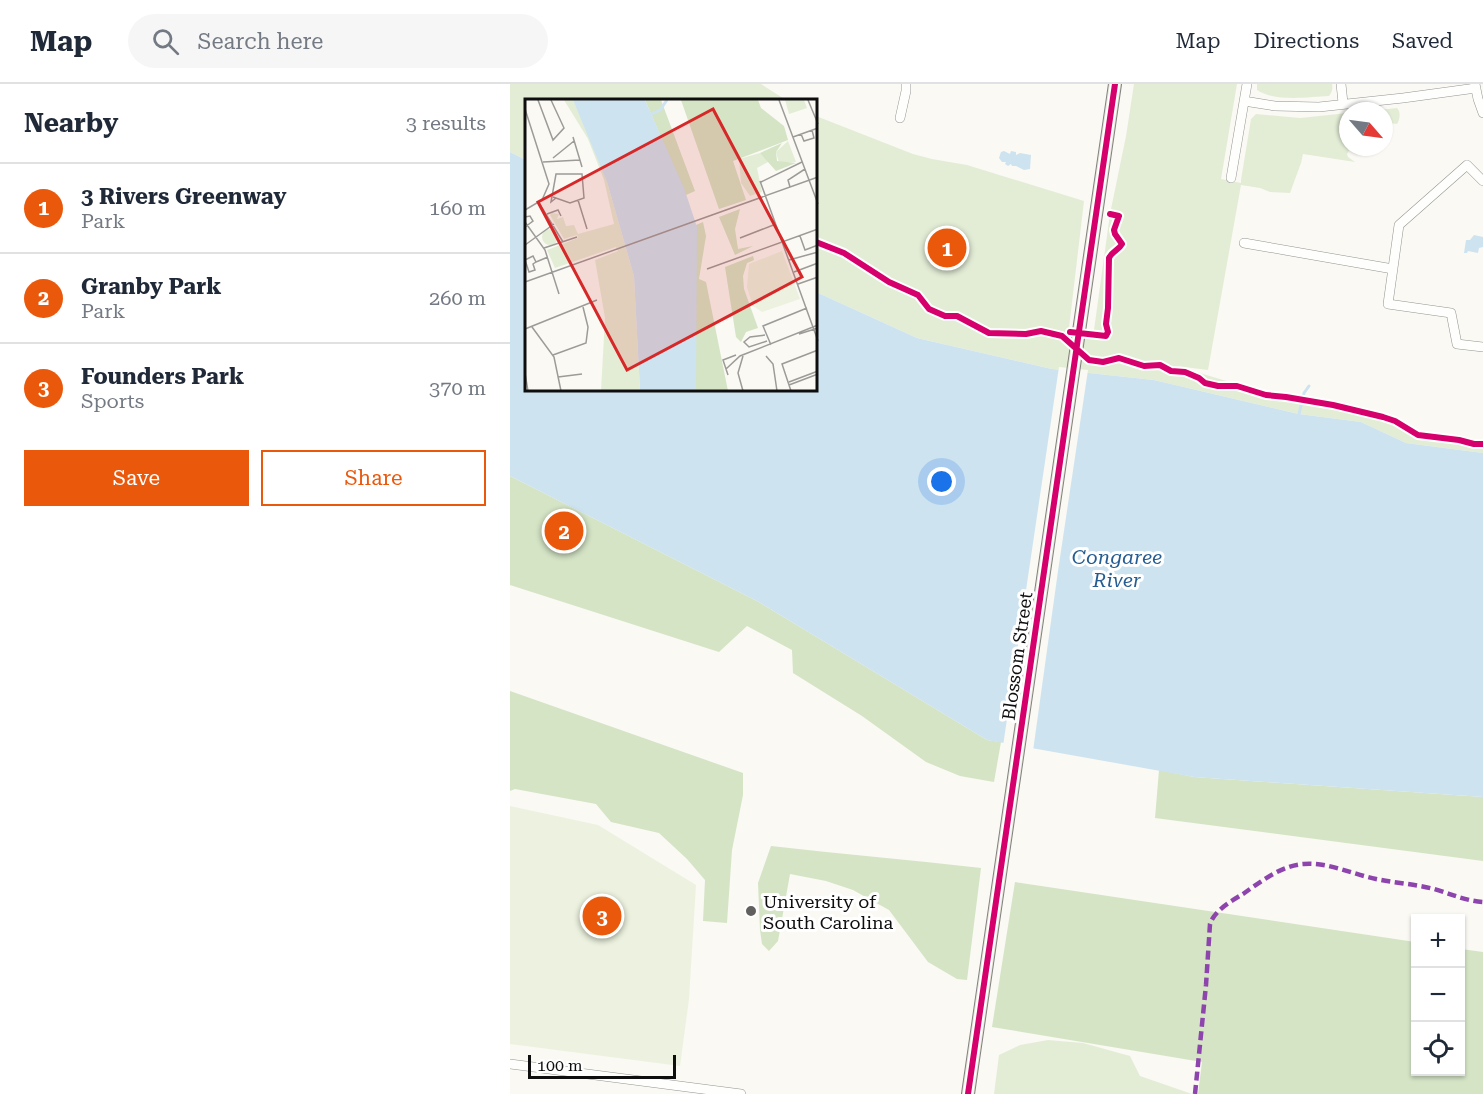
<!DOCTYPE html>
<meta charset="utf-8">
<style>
:root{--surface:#fff;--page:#f6f6f7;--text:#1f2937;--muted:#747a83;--line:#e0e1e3;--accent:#ea580c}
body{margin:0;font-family:"Roboto Serif",serif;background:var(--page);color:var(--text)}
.controls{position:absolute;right:18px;bottom:18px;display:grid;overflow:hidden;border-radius:0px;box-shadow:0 2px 4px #0004}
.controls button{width:54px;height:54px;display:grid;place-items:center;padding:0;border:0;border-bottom:2px solid var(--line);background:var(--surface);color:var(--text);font:30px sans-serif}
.compass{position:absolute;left:829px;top:18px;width:54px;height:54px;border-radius:50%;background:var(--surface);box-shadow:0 2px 4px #0004;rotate:118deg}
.scale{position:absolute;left:18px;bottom:15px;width:148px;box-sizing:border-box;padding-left:6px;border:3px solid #0e0e0e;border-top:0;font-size:16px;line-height:21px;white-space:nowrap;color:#0e0e0e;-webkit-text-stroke:4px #fff;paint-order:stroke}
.you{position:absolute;left:432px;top:398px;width:21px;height:21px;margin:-15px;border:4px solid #fff;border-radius:50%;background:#1a73e8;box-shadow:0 0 0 9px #1a73e833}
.badge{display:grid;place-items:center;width:39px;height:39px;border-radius:50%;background:var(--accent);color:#fff;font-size:20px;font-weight:700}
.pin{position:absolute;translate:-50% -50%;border:3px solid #fff;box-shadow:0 2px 6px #0006}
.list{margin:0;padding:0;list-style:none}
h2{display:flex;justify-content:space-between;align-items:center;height:78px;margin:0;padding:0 24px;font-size:26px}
h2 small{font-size:20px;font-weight:400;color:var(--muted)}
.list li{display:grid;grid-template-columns:39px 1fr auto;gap:18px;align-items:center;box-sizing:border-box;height:90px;padding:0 24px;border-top:2px solid var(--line)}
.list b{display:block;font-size:22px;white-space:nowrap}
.list p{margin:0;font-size:20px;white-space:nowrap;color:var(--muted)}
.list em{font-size:20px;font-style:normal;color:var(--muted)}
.actions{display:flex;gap:12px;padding:18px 24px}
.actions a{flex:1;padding:14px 0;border:2px solid var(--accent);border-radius:0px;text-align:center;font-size:21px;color:var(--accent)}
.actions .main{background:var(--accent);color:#fff}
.icon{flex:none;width:33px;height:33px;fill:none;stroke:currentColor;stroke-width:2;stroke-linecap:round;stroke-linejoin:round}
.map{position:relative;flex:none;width:973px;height:1010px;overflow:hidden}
header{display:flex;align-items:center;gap:36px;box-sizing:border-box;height:84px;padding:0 30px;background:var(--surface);border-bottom:2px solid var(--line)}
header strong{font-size:28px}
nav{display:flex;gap:33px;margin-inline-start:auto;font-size:21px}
.search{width:420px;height:54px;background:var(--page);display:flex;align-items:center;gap:15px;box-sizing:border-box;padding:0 21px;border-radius:33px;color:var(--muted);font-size:22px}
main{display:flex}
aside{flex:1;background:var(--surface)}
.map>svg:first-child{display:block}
</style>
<header>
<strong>Map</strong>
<div class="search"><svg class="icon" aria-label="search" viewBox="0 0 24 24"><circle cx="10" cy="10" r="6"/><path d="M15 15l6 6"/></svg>Search here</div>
<nav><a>Map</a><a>Directions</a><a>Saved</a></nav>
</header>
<main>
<aside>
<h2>Nearby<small>3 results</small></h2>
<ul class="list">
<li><span class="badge">1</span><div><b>3 Rivers Greenway</b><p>Park</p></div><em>160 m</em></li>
<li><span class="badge">2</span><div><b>Granby Park</b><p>Park</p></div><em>260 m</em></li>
<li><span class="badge">3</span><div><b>Founders Park</b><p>Sports</p></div><em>370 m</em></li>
</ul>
<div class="actions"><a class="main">Save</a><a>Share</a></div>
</aside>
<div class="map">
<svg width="973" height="1010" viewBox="0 0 973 1010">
<rect width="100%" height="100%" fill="#faf9f4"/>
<!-- green -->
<path fill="#e3edd6" d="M0 0H251L276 16H16V76L0 68Z
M624 0H727L711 95 731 99V96L741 35 746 30 790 34 838 29V63H842L837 70 838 73 845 78 793 70 791 79 780 109 760 108 750 104 731 101 698 286 666 282 740 304 841 323 866 329 884 335 896 342 911 349 945 352 973 357V369L896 359 851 338 789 330 644 296 542 285 407 254 306 208V32L403 70 422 75 457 81 574 117 559 244 584 246 600 130 616 52Z
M747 0H822C823 5 822 8 819 12 798 13 765 18 747 6Z
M887 24C891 28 890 35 887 40L880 39 876 59 874 62V27H860Z
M538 956 573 959 620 972 630 992 682 1010H484L489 971 510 961Z"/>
<!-- forest -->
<path fill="#d4e4c5" d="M0 392 247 517 477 656 491 658 484 698 450 692 416 678 352 632 283 589 282 566 237 542 209 568 0 501Z
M0 607 233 689V711L222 766 217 839 193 837 195 796 177 775 149 749 101 738 86 720 5 705 0 707Z
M649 686 684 693 973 713V777L645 734Z
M261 762C331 770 401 776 471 784L457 896 447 895 418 878 379 826 343 806 316 797 280 790 268 857 259 867 252 860 250 846 248 799Z
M505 798 905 858 906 988H950L951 865 973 868V1010H688L692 978 482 943Z"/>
<!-- pitch -->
<path fill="#ecf2df" d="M0 722 88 741 186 801 179 915 170 982 0 960Z"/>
<!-- water -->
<path fill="#cee3f0" d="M494 67 500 70 501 67 506 68V71L510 69 521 71 520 85 514 86 506 82H502L501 80 498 82 495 80 496 78H492L489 74 491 68Z
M0 68 16 76V306H306V208L407 254 542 285 644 296 789 330 851 338 896 359 973 369V713L684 693 477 656 247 517 0 392Z
M964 151 973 153V163L969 164 968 169 958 167 957 169H954L956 156H960Z"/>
<!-- pier -->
<path fill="#faf9f4" d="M549 283 578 286 548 487 523 667 493 662Z"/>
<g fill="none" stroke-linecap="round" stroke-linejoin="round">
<!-- stream -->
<path stroke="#cee3f0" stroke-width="3" d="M789 330 794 309 799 302"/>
<!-- minor casing -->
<g stroke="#949492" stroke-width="10">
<path id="minor" d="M831 0 833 19
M965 0 968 15 973 29
M734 17 765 22 809 23 893 14 966 4
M390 34 396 7V0
M721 94 737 0
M973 97 957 81 889 141 878 220 941 229 947 260 973 263
M734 159 883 185
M0 980 231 1010"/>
</g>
<!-- major casing -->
<g stroke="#82817f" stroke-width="14">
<path id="major" d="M458 1010 605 0"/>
</g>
<!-- minor -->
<use href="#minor" stroke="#fefefd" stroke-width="9"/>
<!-- major -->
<use href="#major" stroke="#eae7db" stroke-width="12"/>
<!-- quiet -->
<path stroke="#8e44ad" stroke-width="4.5" stroke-dasharray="9 4.5" stroke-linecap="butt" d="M685 1010 696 901 700 840C704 827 721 817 733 810 750 798 772 781 794 780 818 778 842 790 866 795 885 799 905 800 924 805 941 810 956 817 973 818"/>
<!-- cycleway casing -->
<g stroke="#fff" stroke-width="10">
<path id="cycleway" d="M306 158 334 169 379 198 408 211 419 225 435 232H447L479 249 516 250 531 247 552 252 579 276 593 278 609 274 634 282 650 281 661 287 675 288 689 294 695 299 708 302H727L756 311 776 313 823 321 873 333 885 337 908 351 949 356 964 360H973
M560 248 596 252 598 248 596 240 598 224 599 174C602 167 609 166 612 160L605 150 604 146 609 132 600 130
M458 1010 605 0"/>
</g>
<!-- cycleway -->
<use href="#cycleway" stroke="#d6006c" stroke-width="6"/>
</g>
<!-- markers -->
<circle fill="#61605e" stroke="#fff" stroke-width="2" cx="241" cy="827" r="6"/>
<g text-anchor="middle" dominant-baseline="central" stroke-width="6" stroke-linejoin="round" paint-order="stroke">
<!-- street labels -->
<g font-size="18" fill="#0e0e0e" stroke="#fff">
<text transform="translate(507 572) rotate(-82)">Blossom Street</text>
</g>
<!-- poi labels -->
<g font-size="18" fill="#0e0e0e" stroke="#fff" text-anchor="start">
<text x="253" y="817">University of<tspan x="253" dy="21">South Carolina</tspan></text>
</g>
<!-- water labels -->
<g font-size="20" font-style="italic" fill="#255d92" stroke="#fff">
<text x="607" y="473">Congaree<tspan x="607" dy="23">River</tspan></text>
</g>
</g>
<!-- overview -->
<g transform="translate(15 15)">
<rect width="292" height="292" fill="#faf9f4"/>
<path d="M39 1H48L63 33 82 83 109 177 115 292H76L80 219 70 161 93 152 91 148 30 169 22 151 53 139 52 136 39 140 25 116 27 114 34 115 32 120 38 118 41 127 49 126 53 135 89 125 79 81 63 40ZM260 1H279L282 9 264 15ZM263 42 271 63 254 64 251 53ZM235 54 245 62 232 69 237 93 225 97 216 84 214 60ZM17 138a8 8 0 1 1 16 0a8 8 0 1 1-16 0Z" fill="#e3edd6"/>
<path d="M120 1H136L170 92 161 96ZM156 1H233L236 9 259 27 263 41 208 62 221 101 194 110ZM257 44 251 53 252 62 271 64 251 72 235 54ZM215 110 210 130 213 150 228 147 210 156 194 118ZM178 123 181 137 174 180 181 183 203 292H171V126ZM228 157 229 161 222 164 218 177 219 190 233 229 221 233 216 243 211 238 200 168Z" fill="#d4e4c5"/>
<path d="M257 152 275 200 237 213 228 207 222 188 224 165Z" fill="#ecf2df"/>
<path d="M48 1H120L159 89 172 128 171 292H115L109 177 82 83Z" fill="#cee3f0"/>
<path fill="none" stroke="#cee3f0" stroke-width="3" d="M126 15 135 11 142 1"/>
<path fill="none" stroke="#9c9b98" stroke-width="1.5" d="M13 1 28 41 39 29 26 1M254 1 293 105M283 1 293 25M0 10 24 85 17 101 0 111M276 35 279 42 289 39 287 31M48 38 57 68M268 38 293 29M28 59 49 42M18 63 55 61M235 82 293 242M236 83 277 63M265 88 263 81 280 70M28 98 45 104 59 99 57 75H31L26 103 31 99M53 101 62 130M14 104 38 143M22 115 33 111 36 117M0 118 5 117 8 122 0 128M0 123 20 151 34 195M275 137 280 151 293 146M215 139 251 125M0 146 29 125M19 149 52 138M264 161 293 153M11 163 8 165 10 171 4 173 0 161 8 157 11 163 23 158M182 170 293 130M269 173 293 164M0 183 293 78M273 185 293 178M7 228 29 258 36 292M0 230 72 201M274 235 293 229M240 236 225 238 219 243 224 248 242 242M246 246 238 227 282 209M28 256 61 244 63 228 58 208M218 257 213 274 218 292M241 257 248 265 252 292M201 270 215 257 293 226M0 274 3 292M203 276 198 261 211 256M33 278 57 275M264 283 293 272M264 286 293 275M266 292 257 265 293 251"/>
<path fill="#d62828" fill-opacity="0.15" stroke="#d62828" stroke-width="3" d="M188 10 277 178 102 271 13 103Z"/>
<rect width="292" height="292" fill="none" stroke="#0e0e0e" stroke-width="3"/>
</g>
</svg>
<div class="controls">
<button>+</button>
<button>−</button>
<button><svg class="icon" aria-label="locate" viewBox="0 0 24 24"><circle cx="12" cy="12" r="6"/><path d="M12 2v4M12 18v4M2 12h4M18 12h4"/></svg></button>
</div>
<svg class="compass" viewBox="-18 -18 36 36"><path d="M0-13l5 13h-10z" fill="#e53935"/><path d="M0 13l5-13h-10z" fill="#747a83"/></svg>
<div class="scale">100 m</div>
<div class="you"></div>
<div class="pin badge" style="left:437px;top:164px">1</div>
<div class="pin badge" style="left:54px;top:447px">2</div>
<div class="pin badge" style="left:92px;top:832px">3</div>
</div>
</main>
